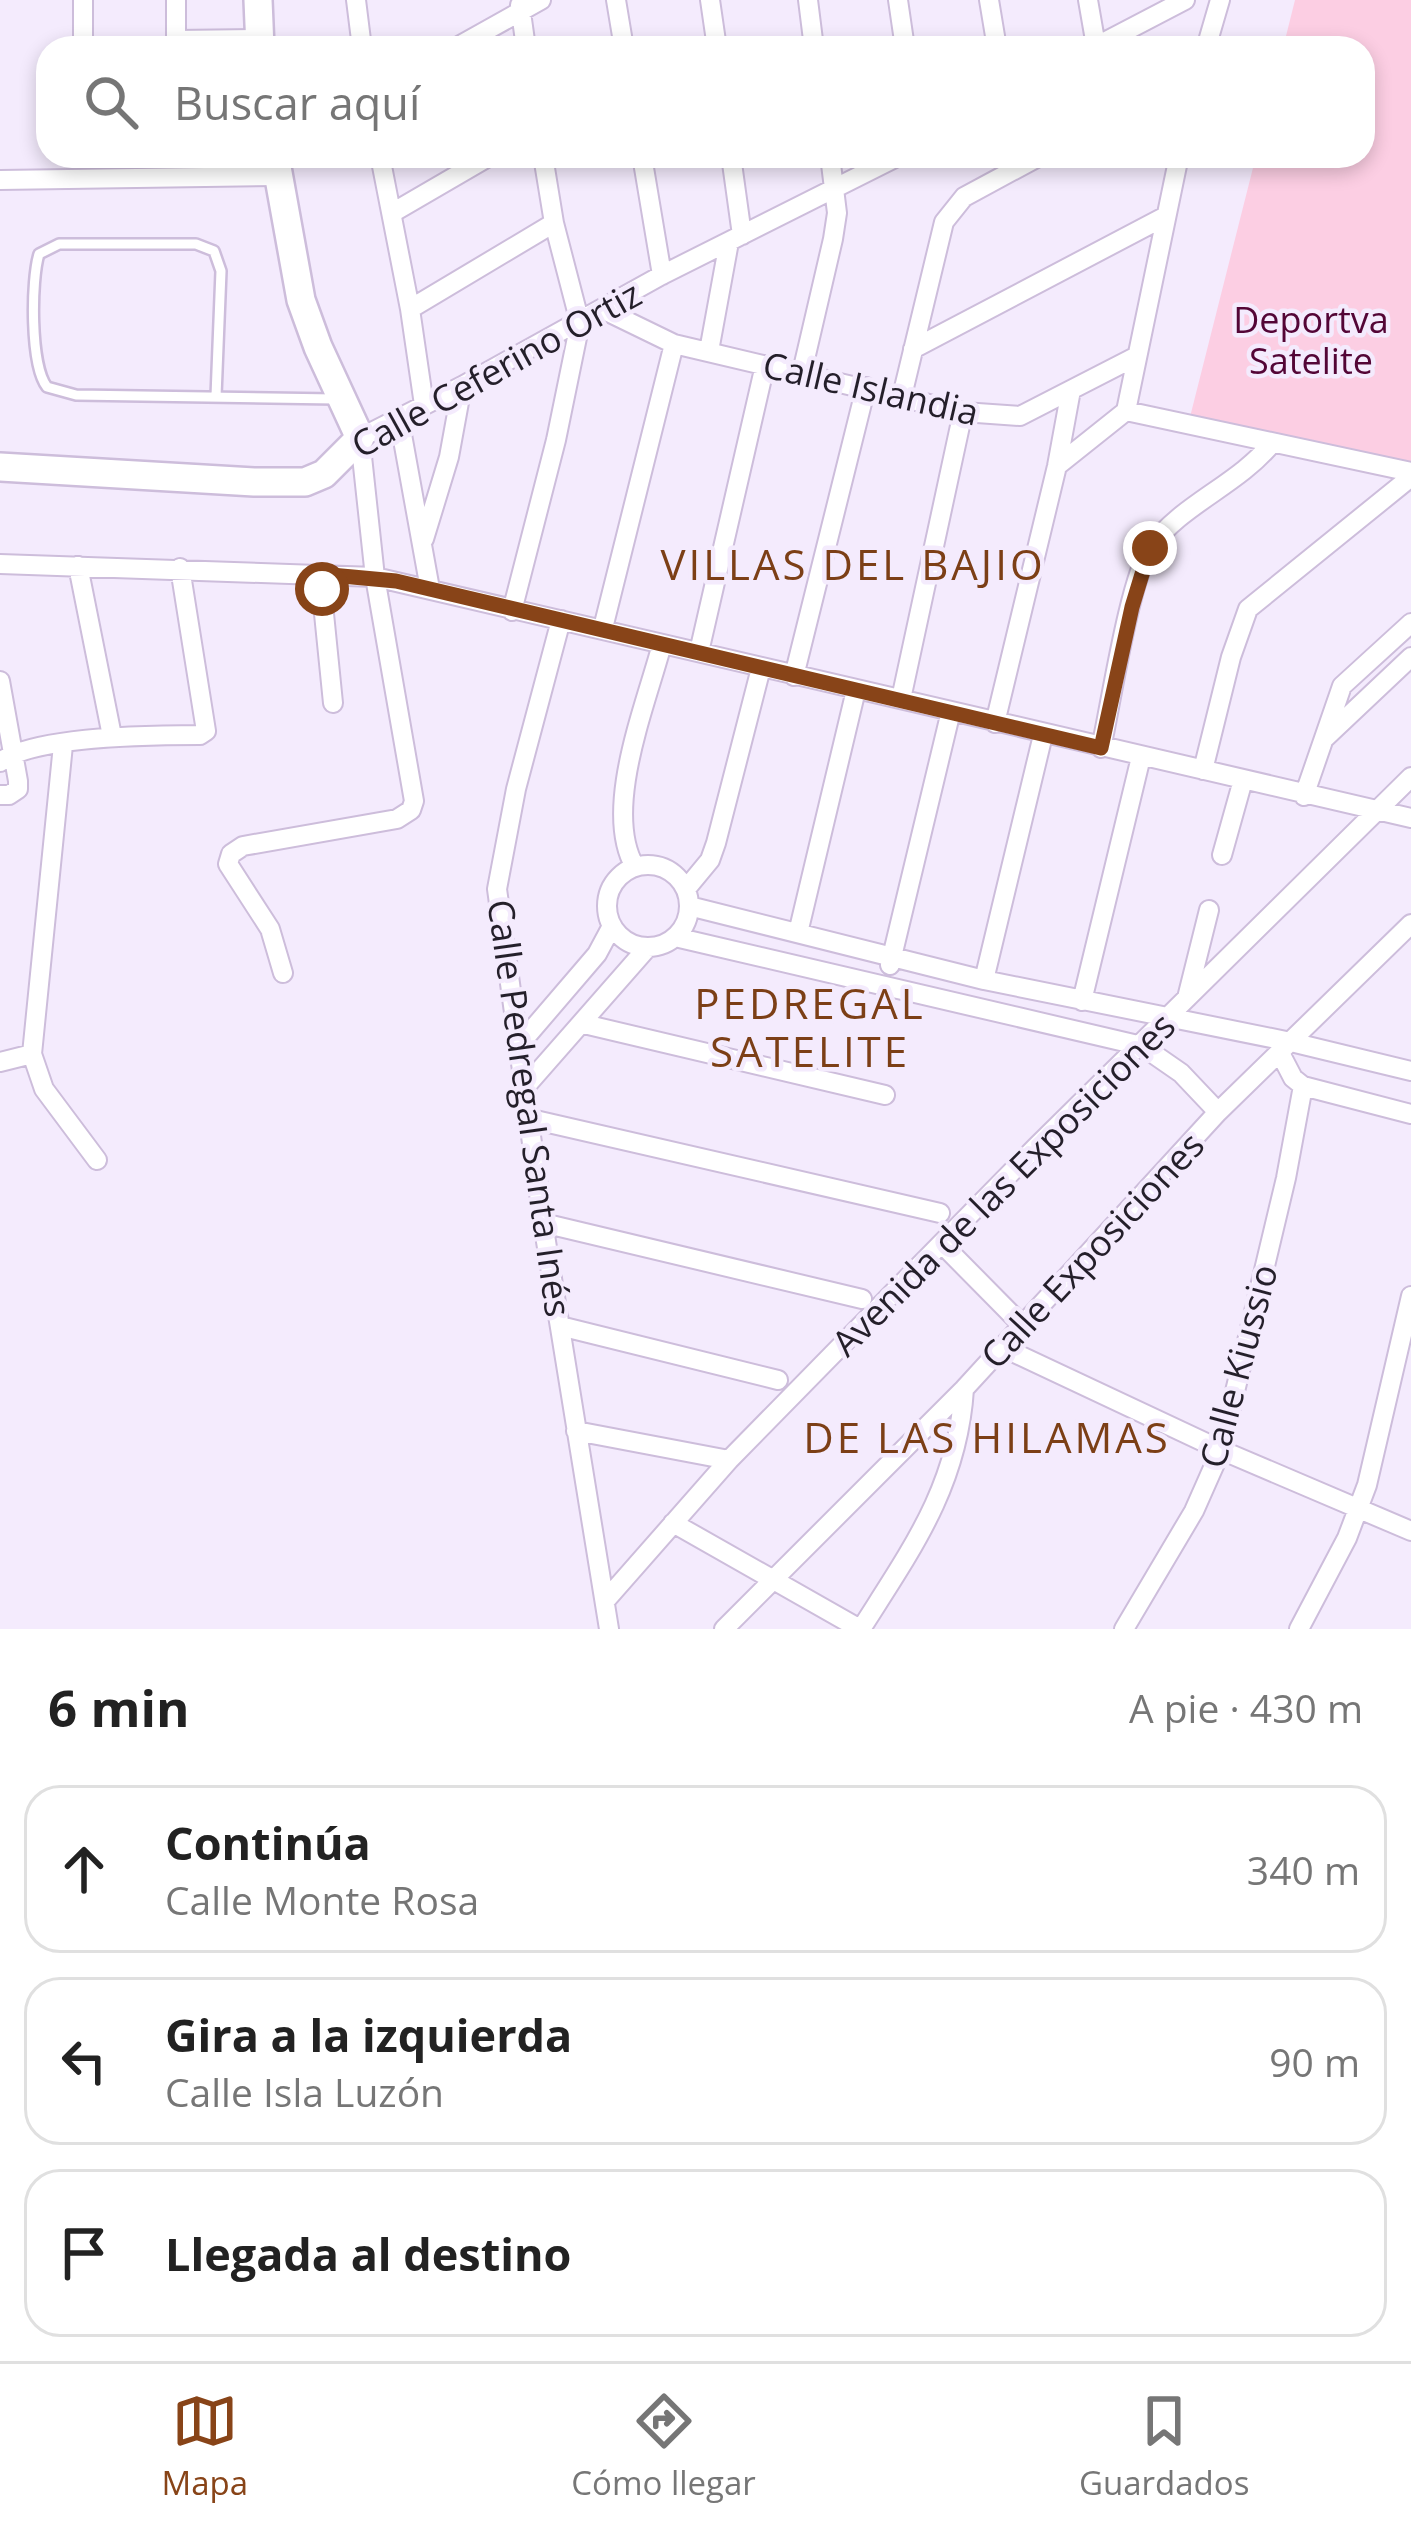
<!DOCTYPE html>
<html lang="es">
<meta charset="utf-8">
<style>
:root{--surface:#fff;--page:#f6f6f6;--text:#222;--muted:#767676;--line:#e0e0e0;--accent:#884418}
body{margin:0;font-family:"Open Sans",sans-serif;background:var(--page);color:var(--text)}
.stop{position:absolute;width:36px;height:36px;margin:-27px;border:9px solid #884418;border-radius:50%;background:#fff}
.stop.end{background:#884418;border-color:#fff;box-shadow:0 3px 12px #0008}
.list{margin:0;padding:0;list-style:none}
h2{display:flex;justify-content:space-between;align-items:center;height:156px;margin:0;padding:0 48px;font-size:51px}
h2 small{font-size:39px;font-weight:400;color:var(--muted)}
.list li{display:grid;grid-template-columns:78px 1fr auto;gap:36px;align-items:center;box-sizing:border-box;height:168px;margin:0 24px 24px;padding:0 24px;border:3px solid var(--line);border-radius:36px}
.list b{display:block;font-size:45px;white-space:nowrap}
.list p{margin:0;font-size:39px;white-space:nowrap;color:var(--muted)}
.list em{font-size:39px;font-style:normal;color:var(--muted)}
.icon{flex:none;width:66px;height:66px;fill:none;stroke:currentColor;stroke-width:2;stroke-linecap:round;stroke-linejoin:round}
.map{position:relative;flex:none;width:1411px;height:1629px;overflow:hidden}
.search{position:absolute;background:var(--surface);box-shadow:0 6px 18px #0003;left:36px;right:36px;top:36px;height:132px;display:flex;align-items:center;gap:30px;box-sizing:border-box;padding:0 42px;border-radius:36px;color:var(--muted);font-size:45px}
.sheet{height:732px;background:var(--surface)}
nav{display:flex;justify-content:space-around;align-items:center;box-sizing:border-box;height:168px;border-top:3px solid var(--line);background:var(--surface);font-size:33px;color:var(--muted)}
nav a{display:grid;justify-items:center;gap:6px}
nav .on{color:var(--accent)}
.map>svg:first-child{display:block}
</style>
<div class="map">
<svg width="1411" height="1629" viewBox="0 0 1411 1629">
<rect width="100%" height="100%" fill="#f4ebfd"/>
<!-- green -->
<path fill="#fccee3" d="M1295 0H1411V468L1190 417 1256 156H1363V48H1283Z"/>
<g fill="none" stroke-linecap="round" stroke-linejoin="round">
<!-- lane casing -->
<g stroke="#cdbddb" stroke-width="14">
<path id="lane" d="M216 396 221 271 214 251 196 244H59L39 254C31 280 30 365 47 387L76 395 335 399"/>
</g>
<!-- street casing -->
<g stroke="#cdbddb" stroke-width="22">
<path id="street" d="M356 0 362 48
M616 0 624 48
M710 0 717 48
M808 0 814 48
M898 0 905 48
M989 0 997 48
M1088 0 1096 46
M520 5 526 48
M176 40 259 39
M83 48V0
M176 48V0
M455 48 541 0
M1093 48 1185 0
M1206 48 1220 0
M380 156 410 309 424 405
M642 156 662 275
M731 156 742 235
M0 180 278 176
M392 213 490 156
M410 309 554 223
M602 309 674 344 963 412 1020 416 1135 357
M913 349 1166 216
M709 351 729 242
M802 372 833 239 837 213 830 156
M902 396 944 222 964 197 1040 156
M1126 411 1411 472
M1126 411 1179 156
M399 418 430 589
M1057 466 1126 411
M424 539 449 457 462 386
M0 564 375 577 1411 818
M78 566 112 736
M320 574 333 703
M512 611 556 440 580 323 554 223 543 156
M561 620 516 789 497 889 543 1223 609 1629
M603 628 674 344
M699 652 765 365
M794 676 866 387
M0 681 18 781V789L9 795H0
M901 699 963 412
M995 723 1057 466 1071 390
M1324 739 1411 657
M1101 748C1111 704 1129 580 1151 547 1180 505 1238 485 1272 443
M0 762C34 736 155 735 200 735L206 731 180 568
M1203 770 1231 657 1248 609 1411 477
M1304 796 1342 686 1411 623
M1222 855 1243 780
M607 906a41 41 0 1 1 82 0a41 41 0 1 1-82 0Z
M635 867C602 810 646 705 662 644
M686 889 710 860 716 843 761 668
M689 906 984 980 1291 1042 1411 1071
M798 933 856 690
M675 937 1142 1046 1181 1073 1218 1112
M890 965 951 711
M283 973 270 929 228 864 231 854 243 846 397 819 411 810 414 801 375 577 360 438 462 386 662 275 899 156
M984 980 1043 735
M1187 998 1209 910
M1082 1001 1141 757
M584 1024 885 1095
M519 1045 597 954 612 926
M1280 1053 1293 1078 1303 1086 1411 1114
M32 1054 63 745
M0 1062 32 1054 44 1089 97 1160
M526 1086 648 947
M531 1119 940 1213
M543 1223 862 1299
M942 1244 1022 1325
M560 1326 778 1380
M1002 1347 1221 1450 1411 1531
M576 1431 729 1460
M673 1523 860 1629
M605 1601 729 1460 1036 1147 1411 777
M724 1629 964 1389 1218 1112 1411 924
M861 1629C911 1550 958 1486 964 1389
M1124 1629 1194 1511 1221 1450 1286 1178 1303 1086
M1299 1629 1347 1538 1367 1485 1411 1296"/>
</g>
<!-- secondary casing -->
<g stroke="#cdbddb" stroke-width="32">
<path id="secondary" d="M258 0 260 48
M0 467 254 482H305L324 474 360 438 318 347 301 300 275 156"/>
</g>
<!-- lane -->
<use href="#lane" stroke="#fff" stroke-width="9"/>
<!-- street -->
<use href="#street" stroke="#fff" stroke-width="18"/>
<!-- secondary -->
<use href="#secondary" stroke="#fff" stroke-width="27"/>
</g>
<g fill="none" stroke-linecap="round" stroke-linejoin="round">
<!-- route -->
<path stroke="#884418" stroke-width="15" d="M322 589 320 574 396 581 1101 748 1132 607 1150 548"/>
</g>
<g text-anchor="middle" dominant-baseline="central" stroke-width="9" stroke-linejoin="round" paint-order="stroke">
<!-- park labels -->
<g font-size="36" fill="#530536" stroke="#f4ebfd">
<text x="1311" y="319">Deportva<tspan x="1311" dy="41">Satelite</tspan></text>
</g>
<!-- street labels -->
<g font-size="36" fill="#241f2a" stroke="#f4ebfd">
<text transform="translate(496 369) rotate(-29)">Calle Ceferino Ortiz</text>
<text transform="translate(871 388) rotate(13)">Calle Islandia</text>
<text transform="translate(530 1108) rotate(82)">Calle Pedregal Santa Inés</text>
<text transform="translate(1003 1184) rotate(-45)">Avenida de las Exposiciones</text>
<text transform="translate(1092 1250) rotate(-47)">Calle Exposiciones</text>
<text transform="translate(1238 1366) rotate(-75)">Calle Kiussio</text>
</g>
<!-- quarter labels -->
<g font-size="42" letter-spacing="3" fill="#7c3f16" stroke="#f4ebfd">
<text x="853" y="563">VILLAS DEL BAJIO</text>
<text x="810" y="1002">PEDREGAL<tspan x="810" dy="48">SATELITE</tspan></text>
<text x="987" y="1436">DE LAS HILAMAS</text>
</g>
</g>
</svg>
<div class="stop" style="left:322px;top:589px"></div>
<div class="stop end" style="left:1150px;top:548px"></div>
<div class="search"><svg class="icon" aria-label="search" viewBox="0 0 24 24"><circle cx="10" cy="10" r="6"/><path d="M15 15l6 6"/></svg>Buscar aquí</div>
</div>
<section class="sheet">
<h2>6 min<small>A pie · 430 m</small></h2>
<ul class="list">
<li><svg class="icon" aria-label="ahead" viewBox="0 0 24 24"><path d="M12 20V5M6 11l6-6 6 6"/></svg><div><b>Continúa</b><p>Calle Monte Rosa</p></div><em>340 m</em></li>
<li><svg class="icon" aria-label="left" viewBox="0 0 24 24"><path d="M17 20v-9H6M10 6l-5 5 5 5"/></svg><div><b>Gira a la izquierda</b><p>Calle Isla Luzón</p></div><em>90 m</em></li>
<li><svg class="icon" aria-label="arrive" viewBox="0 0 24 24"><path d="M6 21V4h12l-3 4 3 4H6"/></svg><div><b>Llegada al destino</b></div></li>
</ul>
</section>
<nav>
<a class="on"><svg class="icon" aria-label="map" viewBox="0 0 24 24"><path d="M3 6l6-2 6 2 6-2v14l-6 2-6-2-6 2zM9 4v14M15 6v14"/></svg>Mapa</a>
<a><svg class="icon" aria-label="directions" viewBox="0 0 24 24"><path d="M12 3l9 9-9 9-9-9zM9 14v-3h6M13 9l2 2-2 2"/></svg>Cómo llegar</a>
<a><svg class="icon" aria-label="saved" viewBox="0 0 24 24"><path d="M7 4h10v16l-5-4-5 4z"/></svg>Guardados</a>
</nav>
